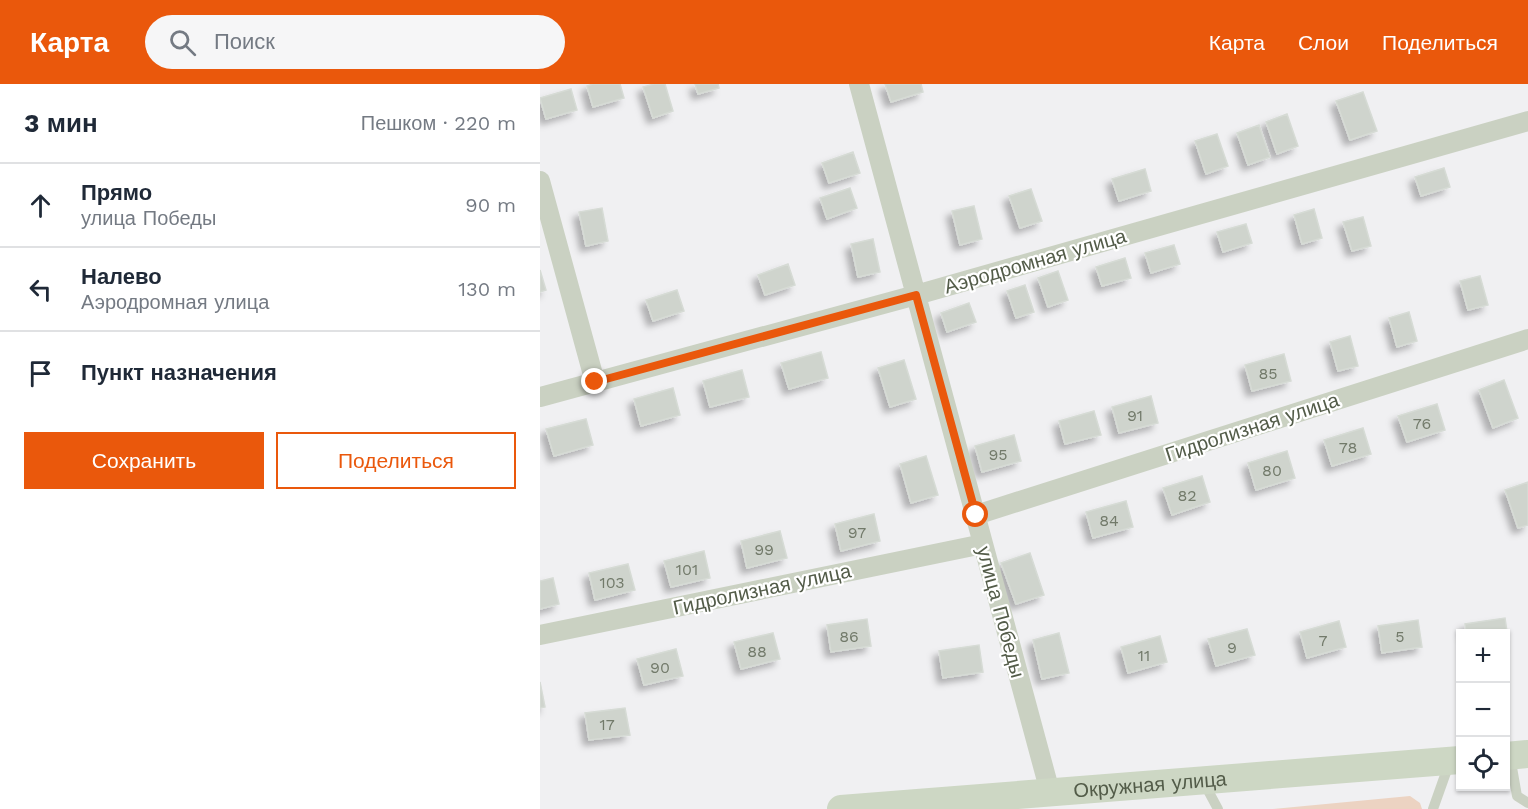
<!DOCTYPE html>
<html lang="ru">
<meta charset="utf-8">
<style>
:root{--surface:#fff;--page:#f6f6f7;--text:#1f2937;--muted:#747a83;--line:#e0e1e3;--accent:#ea580c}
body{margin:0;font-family:"Work Sans",sans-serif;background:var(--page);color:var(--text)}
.controls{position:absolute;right:18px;bottom:18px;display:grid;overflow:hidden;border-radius:0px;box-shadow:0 2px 4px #0004}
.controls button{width:54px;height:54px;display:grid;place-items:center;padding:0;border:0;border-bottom:2px solid var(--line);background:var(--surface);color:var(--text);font:30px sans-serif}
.stop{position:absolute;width:18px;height:18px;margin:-14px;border:4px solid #ea580c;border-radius:50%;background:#fff}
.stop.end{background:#ea580c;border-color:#fff;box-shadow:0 2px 6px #0008}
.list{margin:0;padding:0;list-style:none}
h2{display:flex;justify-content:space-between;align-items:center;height:78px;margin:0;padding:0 24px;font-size:26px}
h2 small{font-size:20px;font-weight:400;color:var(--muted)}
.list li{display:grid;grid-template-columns:39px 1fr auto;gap:18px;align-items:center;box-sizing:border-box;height:84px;padding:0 24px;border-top:2px solid var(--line)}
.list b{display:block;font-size:22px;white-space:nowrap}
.list p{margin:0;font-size:20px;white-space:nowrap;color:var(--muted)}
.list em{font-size:20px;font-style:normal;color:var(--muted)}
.actions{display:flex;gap:12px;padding:18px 24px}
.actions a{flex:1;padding:14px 0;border:2px solid var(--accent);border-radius:0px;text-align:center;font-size:21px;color:var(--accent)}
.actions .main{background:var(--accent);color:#fff}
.icon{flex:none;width:33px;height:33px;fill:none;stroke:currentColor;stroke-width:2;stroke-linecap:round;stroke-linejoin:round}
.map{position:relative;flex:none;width:988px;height:725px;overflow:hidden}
header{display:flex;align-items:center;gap:36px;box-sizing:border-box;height:84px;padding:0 30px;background:var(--accent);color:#fff}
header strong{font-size:28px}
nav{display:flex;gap:33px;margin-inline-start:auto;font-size:21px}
.search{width:420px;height:54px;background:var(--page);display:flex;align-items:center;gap:15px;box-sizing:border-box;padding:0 21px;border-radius:33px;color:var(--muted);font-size:22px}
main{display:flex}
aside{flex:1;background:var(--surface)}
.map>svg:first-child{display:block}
</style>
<header>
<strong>Карта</strong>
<div class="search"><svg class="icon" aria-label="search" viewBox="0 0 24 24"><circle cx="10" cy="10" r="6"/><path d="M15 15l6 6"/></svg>Поиск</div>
<nav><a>Карта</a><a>Слои</a><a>Поделиться</a></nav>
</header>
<main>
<aside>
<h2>3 мин<small>Пешком · 220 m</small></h2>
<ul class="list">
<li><svg class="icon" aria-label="ahead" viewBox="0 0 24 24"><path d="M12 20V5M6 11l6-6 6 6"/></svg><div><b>Прямо</b><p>улица Победы</p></div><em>90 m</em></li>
<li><svg class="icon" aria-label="left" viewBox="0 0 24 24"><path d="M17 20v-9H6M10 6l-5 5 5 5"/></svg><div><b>Налево</b><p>Аэродромная улица</p></div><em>130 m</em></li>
<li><svg class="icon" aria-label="arrive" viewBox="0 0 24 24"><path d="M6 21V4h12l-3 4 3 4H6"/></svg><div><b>Пункт назначения</b></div></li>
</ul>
<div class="actions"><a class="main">Сохранить</a><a>Поделиться</a></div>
</aside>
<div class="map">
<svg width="988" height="725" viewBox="0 0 988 725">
<defs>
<filter id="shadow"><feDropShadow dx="-5.5" dy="5.5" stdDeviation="3" flood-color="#0004"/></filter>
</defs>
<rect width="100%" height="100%" fill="#f0f0f2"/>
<!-- green -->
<path fill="#ecd3c2" d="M870 712 880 719 882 725H733Z"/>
<!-- building -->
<path fill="#cfd4cd" stroke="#d6dbd5" stroke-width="1.5" filter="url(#shadow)" d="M53 0H80L84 14 53 23 47 2Z
M114 0H125L133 27 113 34 103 3Z
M155 0H178L179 4 158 10Z
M345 0H381L383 8 351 18Z
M31 5 37 26 6 35 0 14Z
M823 8 837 47 810 56 796 17Z
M747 30 758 62 737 70 726 38Z
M719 41 730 73 708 81 697 49Z
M677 50 688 82 666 90 655 57Z
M313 68 320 89 289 99 282 79Z
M904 84 910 103 881 112 875 93Z
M605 85 611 107 579 117 572 95Z
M310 104 317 124 287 135 280 114Z
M491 105 502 137 480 144 469 112Z
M434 122 442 155 420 161 412 127Z
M62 124 68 157 46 162 39 128Z
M774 125 782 154 762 160 754 131Z
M823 133 831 162 812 167 803 138Z
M706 140 712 159 683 168 677 148Z
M333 155 340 188 318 193 311 160Z
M634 161 640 180 611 189 605 169Z
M585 174 591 194 562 202 556 183Z
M248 180 255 201 225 211 218 191Z
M0 186 6 206 0 208Z
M518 187 528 216 508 223 498 194Z
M940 192 948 221 928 226 920 197Z
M485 201 494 228 476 234 467 207Z
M137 206 144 227 113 237 106 216Z
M429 219 436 238 407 248 401 229Z
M869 228 877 257 857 263 849 234Z
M810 252 818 282 798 287 790 258Z
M281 268 288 294 249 305 241 279Z
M744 270 751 297 712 307 705 281Z
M364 276 376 315 350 323 338 284Z
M202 286 209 313 170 323 163 297Z
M964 296 978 334 953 344 939 306Z
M133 304 140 331 101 342 94 315Z
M611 312 618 339 579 349 572 323Z
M897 320 905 346 867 358 858 332Z
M554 327 561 351 525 360 519 337Z
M46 335 53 361 14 372 6 345Z
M823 344 831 370 792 382 784 356Z
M474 351 481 377 442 388 435 362Z
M747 367 755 394 716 406 708 379Z
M386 372 398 411 371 419 360 380Z
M662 392 670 418 632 431 623 404Z
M988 398V441L978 444 965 406Z
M586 417 593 443 553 454 546 428Z
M334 430 340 457 301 467 295 440Z
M240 447 247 474 207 484 201 457Z
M164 467 170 494 131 503 124 477Z
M490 469 504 511 476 520 461 479Z
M88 480 95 506 55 516 49 489Z
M13 494 19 520 0 525V497Z
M965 534 969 561H966V550H926L925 540Z
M327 535 331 562 291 568 287 541Z
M878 536 882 563 842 569 838 542Z
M799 537 806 563 767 574 760 548Z
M707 545 715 571 676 582 668 555Z
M233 549 240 575 201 585 194 558Z
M519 549 529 589 502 595 493 556Z
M620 552 627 578 588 589 581 563Z
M439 561 443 588 403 594 399 567Z
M136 565 143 592 104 601 97 575Z
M0 598 5 623 0 624Z
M85 624 90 651 49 656 45 629Z"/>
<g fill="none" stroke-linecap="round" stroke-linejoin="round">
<!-- lane -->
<path stroke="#cad1c2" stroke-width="10" d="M970 672 977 712 988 719
M664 699 678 725
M893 725 909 680"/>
<!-- street -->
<path stroke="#cad1c2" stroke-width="20" d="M319 0 510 708
M0 97 55 298
M0 313 376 211 988 37
M436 431 988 255
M0 551 443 460"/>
<!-- secondary -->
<g stroke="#cdd7c4" stroke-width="28">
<path d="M966 672 988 670"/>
<path id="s1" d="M301 725 920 676"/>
</g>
</g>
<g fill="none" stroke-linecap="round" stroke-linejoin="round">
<!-- route -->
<path stroke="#ea580c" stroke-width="8" d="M55 298 376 211 436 431"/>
</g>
<g text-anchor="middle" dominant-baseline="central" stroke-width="4.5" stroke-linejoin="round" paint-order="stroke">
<!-- number labels -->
<g font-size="16" fill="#727a6a">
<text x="728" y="289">85</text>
<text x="595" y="331">91</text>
<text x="882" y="339">76</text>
<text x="808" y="363">78</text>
<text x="458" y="370">95</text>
<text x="732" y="386">80</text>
<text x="647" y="411">82</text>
<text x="569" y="436">84</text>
<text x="317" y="448">97</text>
<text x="224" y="465">99</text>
<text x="147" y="485">101</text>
<text x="72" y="498">103</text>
<text x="309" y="552">86</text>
<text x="860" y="552">5</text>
<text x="783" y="556">7</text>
<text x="692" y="563">9</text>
<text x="217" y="567">88</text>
<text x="604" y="571">11</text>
<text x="120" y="583">90</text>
<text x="67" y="640">17</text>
</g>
<!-- street labels -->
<g font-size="20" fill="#535c49" stroke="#fff">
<text transform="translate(495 177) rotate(-16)">Аэродромная улица</text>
<text transform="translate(712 343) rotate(-18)">Гидролизная улица</text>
<text transform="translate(222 505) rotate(-12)">Гидролизная улица</text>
<text transform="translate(461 528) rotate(75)">улица Победы</text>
<text stroke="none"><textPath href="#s1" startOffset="310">Окружная улица</textPath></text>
</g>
</g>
</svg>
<div class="controls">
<button>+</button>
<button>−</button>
<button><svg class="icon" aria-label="locate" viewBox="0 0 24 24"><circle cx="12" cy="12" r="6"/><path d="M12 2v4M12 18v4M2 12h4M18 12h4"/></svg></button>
</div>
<div class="stop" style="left:436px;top:431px"></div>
<div class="stop end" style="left:55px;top:298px"></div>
</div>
</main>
